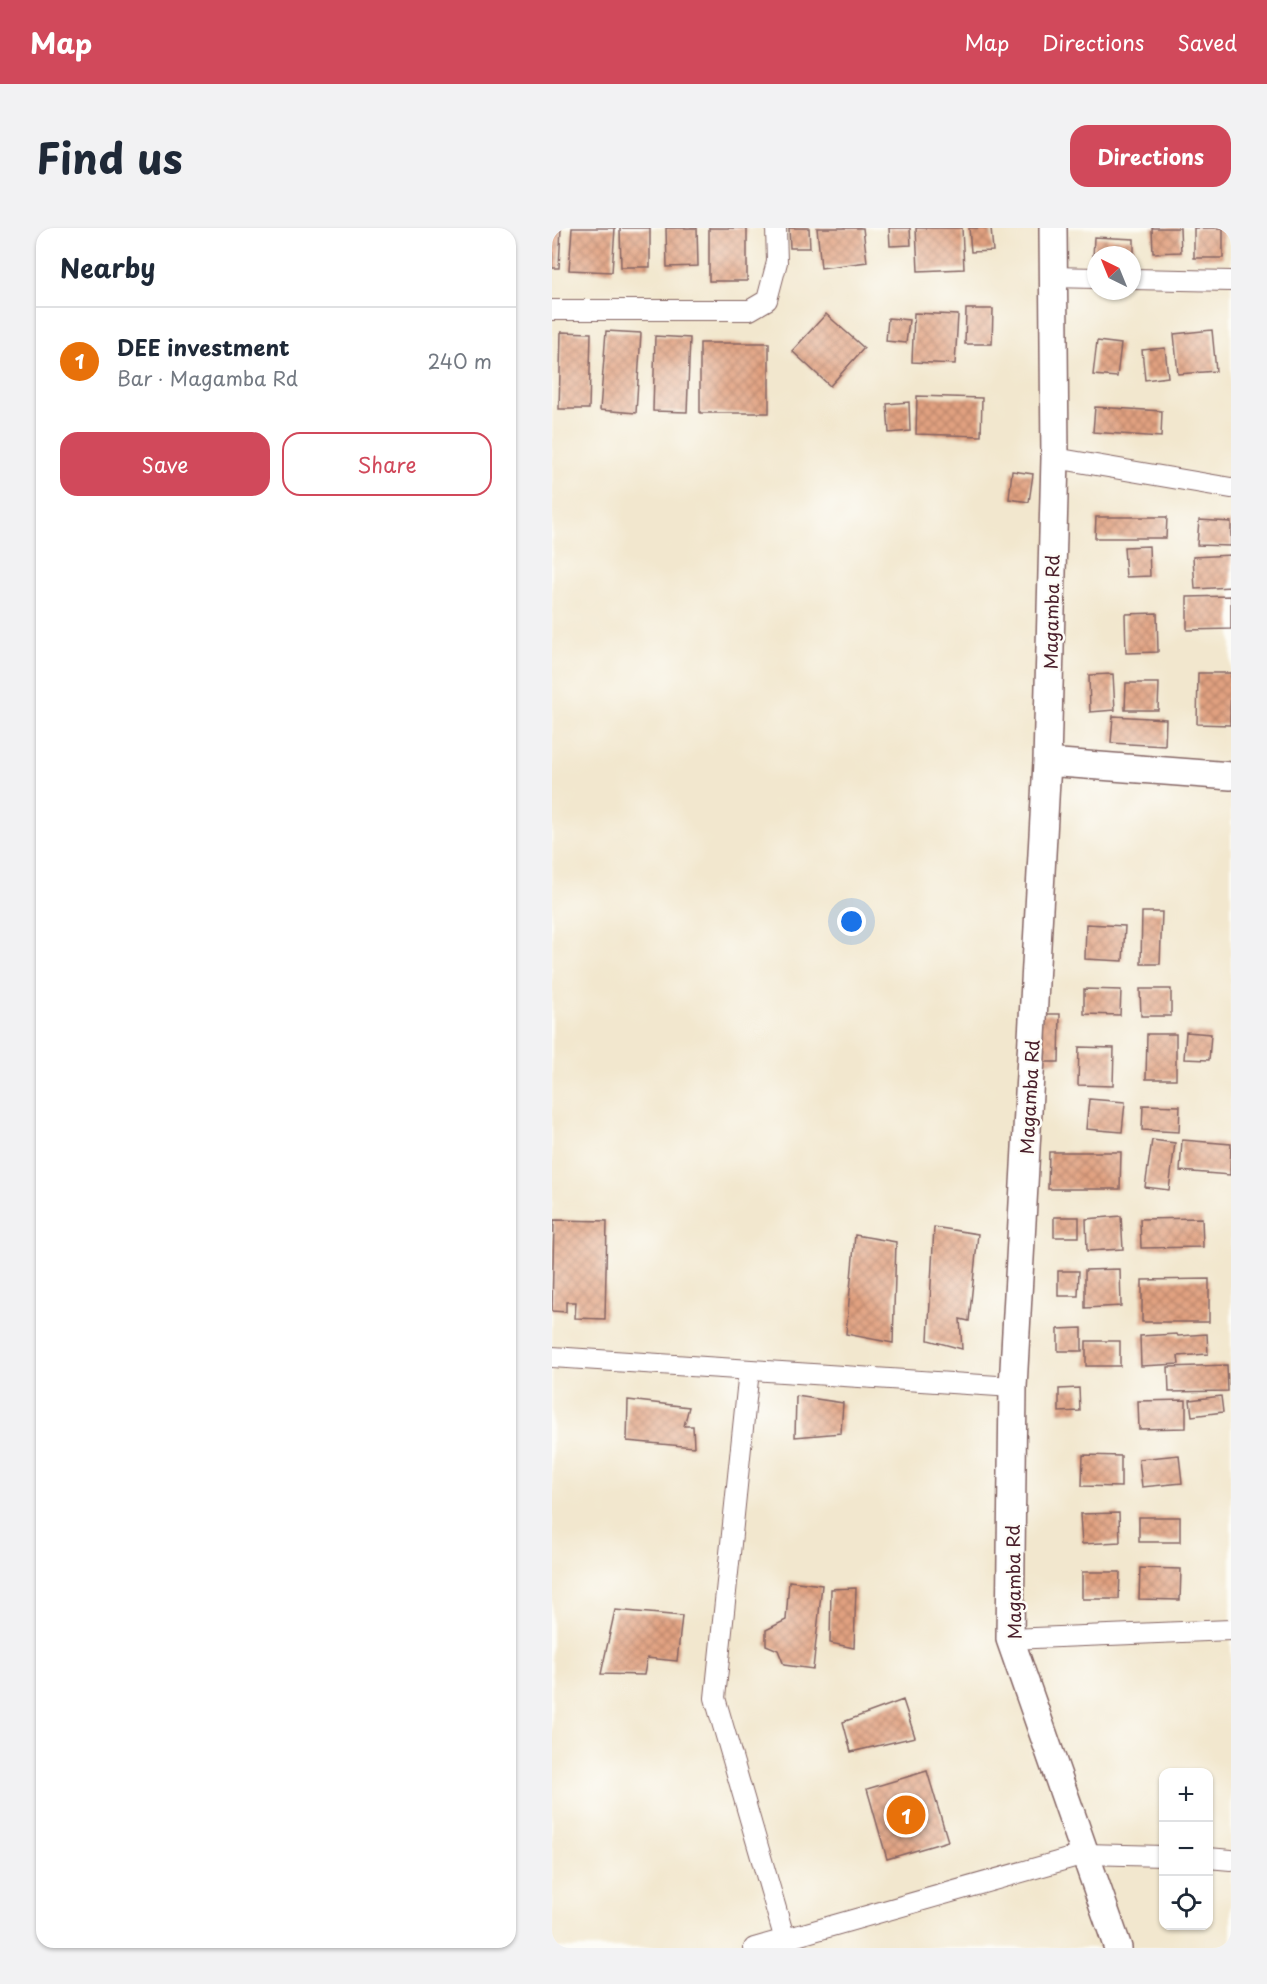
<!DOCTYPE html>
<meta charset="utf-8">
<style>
:root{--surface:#fff;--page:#f2f2f3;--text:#1f2937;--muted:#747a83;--line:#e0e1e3;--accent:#d1495b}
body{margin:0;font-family:"Playpen Sans",sans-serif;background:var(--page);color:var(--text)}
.controls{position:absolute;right:18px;bottom:18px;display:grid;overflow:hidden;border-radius:12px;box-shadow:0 2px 4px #0004}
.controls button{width:54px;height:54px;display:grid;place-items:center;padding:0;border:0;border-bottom:2px solid var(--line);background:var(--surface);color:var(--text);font:30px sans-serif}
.compass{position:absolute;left:535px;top:18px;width:54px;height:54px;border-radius:50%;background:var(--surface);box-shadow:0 2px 4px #0004;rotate:317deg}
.you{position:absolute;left:300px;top:694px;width:21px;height:21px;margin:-15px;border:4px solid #fff;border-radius:50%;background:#1a73e8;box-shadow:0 0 0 9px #1a73e833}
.badge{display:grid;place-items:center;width:39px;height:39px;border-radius:50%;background:var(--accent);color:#fff;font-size:20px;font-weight:700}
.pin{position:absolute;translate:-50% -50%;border:3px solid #fff;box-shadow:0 2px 6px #0006}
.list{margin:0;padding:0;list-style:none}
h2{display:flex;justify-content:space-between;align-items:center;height:78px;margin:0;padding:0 24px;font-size:26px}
h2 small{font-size:20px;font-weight:400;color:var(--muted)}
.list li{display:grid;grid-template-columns:39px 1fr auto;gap:18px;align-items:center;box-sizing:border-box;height:108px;padding:0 24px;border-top:2px solid var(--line)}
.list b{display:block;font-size:22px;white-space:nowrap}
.list p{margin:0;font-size:20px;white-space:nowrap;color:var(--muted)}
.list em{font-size:20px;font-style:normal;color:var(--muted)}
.actions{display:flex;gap:12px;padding:18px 24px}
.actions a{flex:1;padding:14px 0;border:2px solid var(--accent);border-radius:18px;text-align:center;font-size:21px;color:var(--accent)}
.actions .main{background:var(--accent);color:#fff}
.icon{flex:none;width:33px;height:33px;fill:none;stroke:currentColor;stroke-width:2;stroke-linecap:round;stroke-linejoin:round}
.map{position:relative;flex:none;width:679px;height:1720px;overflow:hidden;border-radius:18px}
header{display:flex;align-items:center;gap:36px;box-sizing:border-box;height:84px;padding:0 30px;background:var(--accent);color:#fff}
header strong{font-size:28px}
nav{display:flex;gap:33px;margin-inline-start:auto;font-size:21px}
.intro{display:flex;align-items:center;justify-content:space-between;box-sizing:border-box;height:144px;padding:0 36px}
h1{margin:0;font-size:42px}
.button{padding:15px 27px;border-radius:18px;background:var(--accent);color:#fff;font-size:21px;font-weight:700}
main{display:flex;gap:36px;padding:0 36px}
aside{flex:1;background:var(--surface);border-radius:18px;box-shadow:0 2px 4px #0004}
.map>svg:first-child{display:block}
</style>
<header>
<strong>Map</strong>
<nav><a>Map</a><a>Directions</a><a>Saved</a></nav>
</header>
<div class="intro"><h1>Find us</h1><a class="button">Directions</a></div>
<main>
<aside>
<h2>Nearby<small></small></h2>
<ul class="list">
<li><span class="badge" style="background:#e8710a">1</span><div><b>DEE investment</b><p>Bar · Magamba Rd</p></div><em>240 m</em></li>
</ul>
<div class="actions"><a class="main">Save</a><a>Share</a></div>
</aside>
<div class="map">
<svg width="679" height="1720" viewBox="0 0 679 1720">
<defs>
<pattern id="building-cross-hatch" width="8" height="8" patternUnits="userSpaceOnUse" patternTransform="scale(1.5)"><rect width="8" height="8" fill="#e1a180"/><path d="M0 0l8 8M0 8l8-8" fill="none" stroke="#b88369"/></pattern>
</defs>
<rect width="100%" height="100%" fill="#fdfcf7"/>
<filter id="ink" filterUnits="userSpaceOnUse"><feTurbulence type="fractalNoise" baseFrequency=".0167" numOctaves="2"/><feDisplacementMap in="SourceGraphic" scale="12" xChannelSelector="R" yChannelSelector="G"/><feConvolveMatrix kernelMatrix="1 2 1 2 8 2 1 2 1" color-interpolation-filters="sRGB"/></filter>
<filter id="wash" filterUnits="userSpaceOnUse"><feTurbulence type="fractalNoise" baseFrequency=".008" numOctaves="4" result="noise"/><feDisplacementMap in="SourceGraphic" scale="24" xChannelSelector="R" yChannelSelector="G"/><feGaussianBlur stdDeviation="1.35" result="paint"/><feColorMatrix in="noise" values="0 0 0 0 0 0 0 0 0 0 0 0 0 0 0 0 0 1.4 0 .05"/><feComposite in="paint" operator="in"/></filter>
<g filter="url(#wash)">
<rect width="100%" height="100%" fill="#f2e7ce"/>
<g id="blocks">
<!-- building -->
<path fill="url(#building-cross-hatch)" d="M0 0H9L7 40H0Z
M20 0H63L60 44 17 42Z
M68 0H98V39H69Z
M114 0H145L146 38 115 39Z
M157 0H195V53H157Z
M237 0H257L258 20H238Z
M265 0H311L315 34 269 40Z
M337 0H358L359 17 338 18Z
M364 0H410L412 41 366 43Z
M417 0H439L441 23 419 24Z
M600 0H628L629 24 601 25Z
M642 0H671V30H642Z
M542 9 582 11V27H544V31L541 30Z
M414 81H441L440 116H413Z
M362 85 406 87 403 136 360 134Z
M274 86 312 120 278 158 240 123Z
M336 90 357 92 354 115 334 113Z
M660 102 664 143 626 146 622 106Z
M54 103 89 105 84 185 48 182Z
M9 104 39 105 37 181H7Z
M103 108 138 110 135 184 101 183Z
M545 113 569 116 565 149 541 147Z
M148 115H217V185H148Z
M613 120 616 149 593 152 590 122Z
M365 168 430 170 429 208 364 206Z
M357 174 358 203 337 205 335 176Z
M543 179 610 183 609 209 541 204Z
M460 243 481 246 477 274 457 271Z
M544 289H615L614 310H543Z
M647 292 679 294V318L645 317Z
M597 318 598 348 574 349 572 319Z
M679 327V359L643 361 641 329Z
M679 368V401L635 402V369Z
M605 385 606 424 574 425 573 386Z
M646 445H679L678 497 645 496Z
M561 446 563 482 538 484 537 447Z
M574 455H607L606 482H573Z
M561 488 614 491 613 518 559 515Z
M590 684H610L608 736H589Z
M534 696 573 698 571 733 533 731Z
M532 761 569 762 568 787 532 786Z
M588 761H619V788H589Z
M489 786H508L507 834H487Z
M634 804 659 806 657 832 632 831Z
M595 806H624V851H594Z
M527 819 562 820 561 858 526 857Z
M537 871 573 874 570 904 534 901Z
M591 877 628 878 627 904 590 902Z
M600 912 623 915 617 962 593 959Z
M630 912 679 916 678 947 628 943Z
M497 924H569L568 961H496Z
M569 988 571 1021 535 1023 534 991Z
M502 989H527V1009H502Z
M650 990 651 1019 589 1020 588 991Z
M2 992 55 993 53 1091 23 1090 24 1074H14V1084L0 1083Z
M382 999 426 1006 417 1093 408 1091 410 1121 376 1112Z
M303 1007 344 1014 341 1115 294 1106Z
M568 1041 569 1078 533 1080V1042Z
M506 1043H527L526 1068H506Z
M657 1051V1094H590V1052Z
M530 1100V1123H506V1101Z
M625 1106 626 1108 655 1106 656 1126 626 1128 627 1136 589 1138 588 1108Z
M534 1113H568V1138H534Z
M675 1137 676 1163 617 1164 616 1139Z
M527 1160 528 1183 507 1184V1161Z
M244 1168 291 1175 289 1205 243 1209Z
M669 1168 671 1184 640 1188 638 1172Z
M76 1172 137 1179 132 1198H141L142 1219 75 1213Z
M634 1172V1200L587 1201 586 1173Z
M531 1227 569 1228V1259L530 1258Z
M627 1227 630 1255 590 1259 587 1231Z
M567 1285 568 1314 530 1316 528 1286Z
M587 1289H628V1314H587Z
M588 1340 629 1341 628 1372 587 1371Z
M530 1344H568L567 1371H530Z
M237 1353 270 1357 261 1441 232 1437 226 1422 214 1417V1402L234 1392Z
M304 1360 302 1420 278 1415 279 1361Z
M63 1382 130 1388 125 1433 95 1430 92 1447 49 1446Z
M351 1472 363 1509 299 1524 291 1494Z
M375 1543 396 1613 335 1631 315 1561Z"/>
</g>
</g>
<g filter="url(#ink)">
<use href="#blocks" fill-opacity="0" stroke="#856564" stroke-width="1.5"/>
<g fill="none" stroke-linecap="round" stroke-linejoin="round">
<!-- street casing -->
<g stroke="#856564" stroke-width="22">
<path id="street" d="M500 49 544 50
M580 51 679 53
M0 82H198L215 72 225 34 224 0
M503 230 679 260
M0 1129 461 1159
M197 1142 163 1470 233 1712
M458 1411 679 1402
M656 1630 679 1632
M202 1720 533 1626 612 1628"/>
</g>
<!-- secondary casing -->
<g stroke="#856564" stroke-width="30">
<path id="secondary" d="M501 0 503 230 495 534 461 1159 458 1411 566 1720
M495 534 679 548"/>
</g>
<!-- street -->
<use href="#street" stroke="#fff" stroke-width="20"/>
<!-- secondary -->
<use href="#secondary" stroke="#fff" stroke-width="27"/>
</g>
</g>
<g text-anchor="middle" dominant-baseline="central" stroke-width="5" stroke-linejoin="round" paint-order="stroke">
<!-- street labels -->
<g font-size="18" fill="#4a1f2b" stroke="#fdfcf7">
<text transform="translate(499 384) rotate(-89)">Magamba Rd</text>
<text transform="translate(477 869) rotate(-87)">Magamba Rd</text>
<text transform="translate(461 1354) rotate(-91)">Magamba Rd</text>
</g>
</g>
</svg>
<div class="controls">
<button>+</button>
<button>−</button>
<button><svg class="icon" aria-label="locate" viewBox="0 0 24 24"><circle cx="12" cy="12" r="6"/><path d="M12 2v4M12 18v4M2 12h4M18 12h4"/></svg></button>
</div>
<svg class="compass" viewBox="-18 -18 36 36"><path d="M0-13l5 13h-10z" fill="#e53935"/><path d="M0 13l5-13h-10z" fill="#747a83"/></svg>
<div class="you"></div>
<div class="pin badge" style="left:354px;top:1587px;background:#e8710a">1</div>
</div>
</main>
